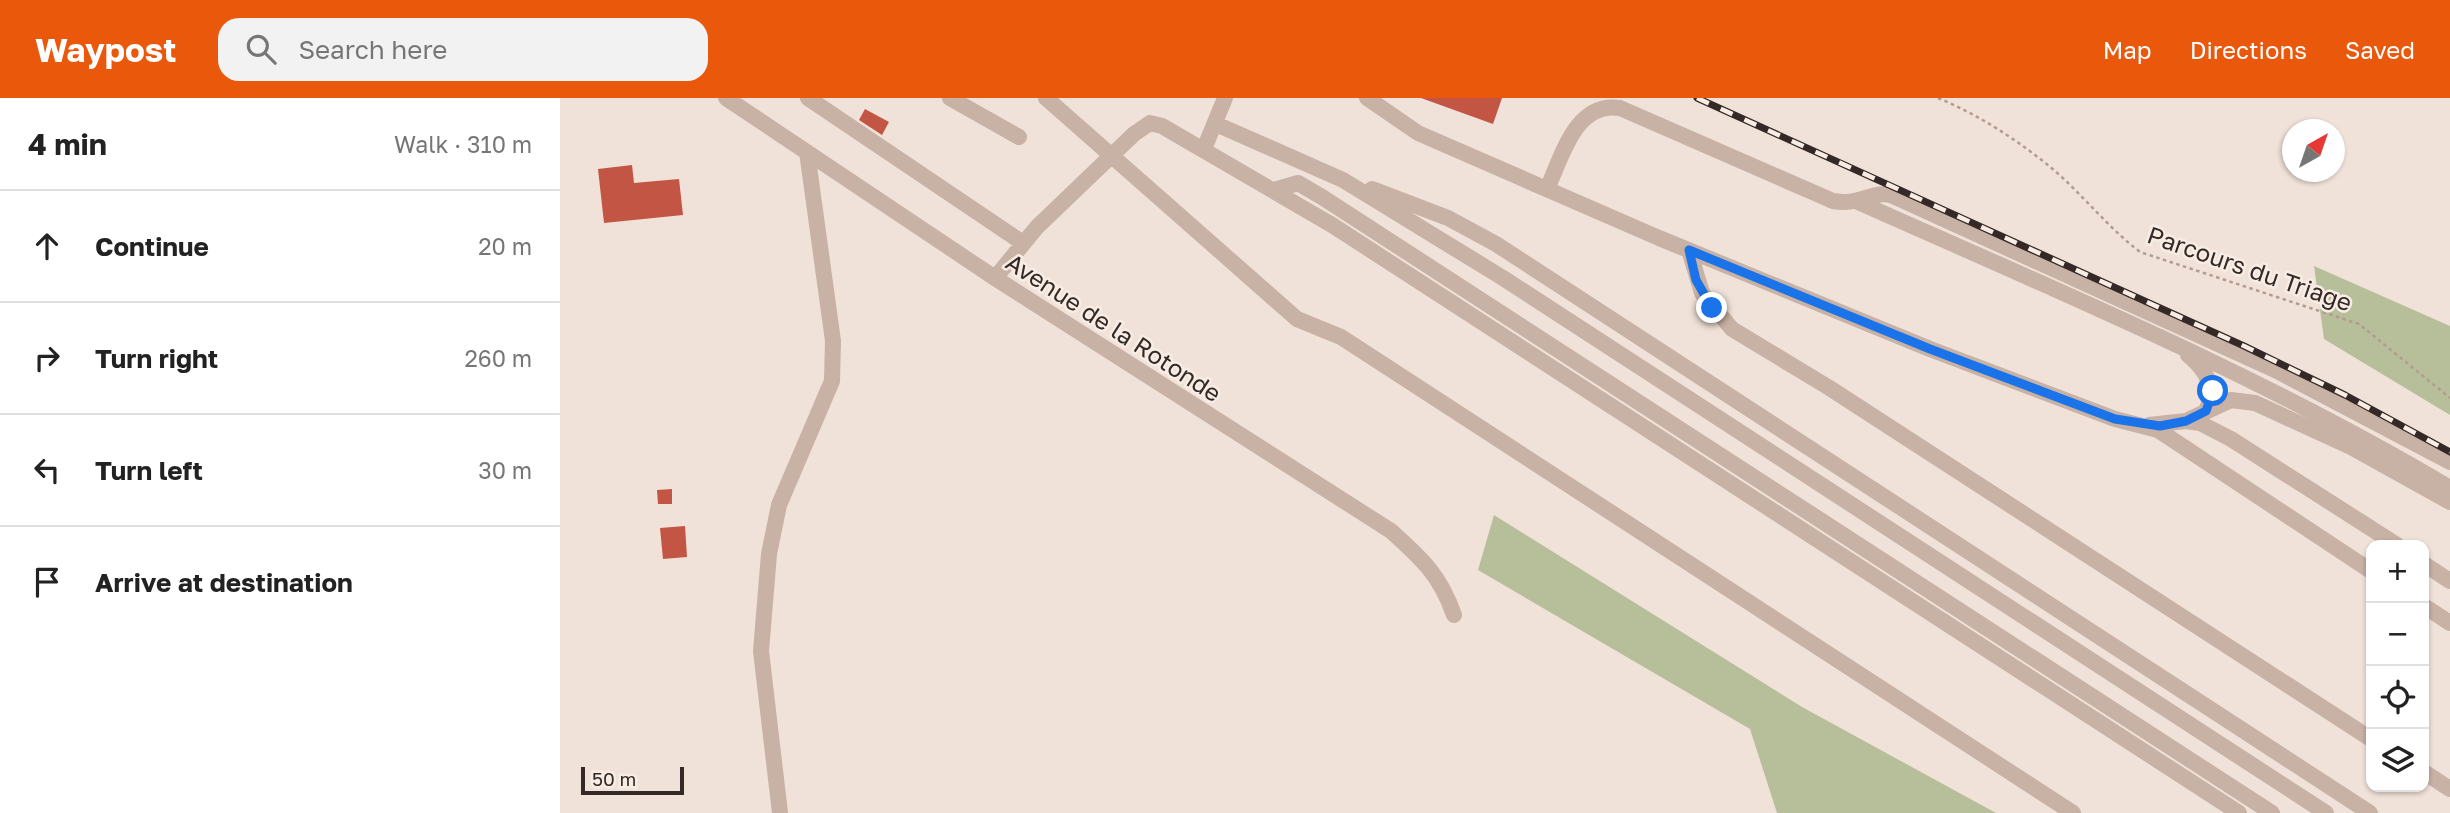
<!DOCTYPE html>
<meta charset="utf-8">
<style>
:root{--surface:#fff;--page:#f2f2f2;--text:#222;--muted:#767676;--line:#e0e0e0;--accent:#ea580c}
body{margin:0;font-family:"Golos Text",sans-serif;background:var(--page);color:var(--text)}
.controls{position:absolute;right:21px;bottom:21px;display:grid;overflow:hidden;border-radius:14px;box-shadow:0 2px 5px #0004}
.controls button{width:63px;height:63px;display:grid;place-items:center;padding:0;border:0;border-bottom:2px solid var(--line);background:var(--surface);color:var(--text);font:35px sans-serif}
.compass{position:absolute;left:1722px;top:21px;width:63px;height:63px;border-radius:50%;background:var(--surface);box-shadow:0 2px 5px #0004;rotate:40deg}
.scale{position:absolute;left:21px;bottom:18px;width:103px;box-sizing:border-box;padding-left:7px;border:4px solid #342926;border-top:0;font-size:19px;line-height:24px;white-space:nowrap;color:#342926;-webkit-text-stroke:5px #f8ede4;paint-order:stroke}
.stop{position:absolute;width:21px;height:21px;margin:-16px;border:5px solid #1a73e8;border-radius:50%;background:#fff}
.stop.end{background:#1a73e8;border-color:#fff;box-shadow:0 2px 7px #0008}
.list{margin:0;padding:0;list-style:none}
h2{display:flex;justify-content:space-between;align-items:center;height:91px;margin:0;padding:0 28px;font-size:30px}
h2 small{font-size:23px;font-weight:400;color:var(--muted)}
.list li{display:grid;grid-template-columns:46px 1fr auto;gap:21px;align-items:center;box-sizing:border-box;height:112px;padding:0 28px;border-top:2px solid var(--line)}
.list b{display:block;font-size:26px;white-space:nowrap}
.list em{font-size:23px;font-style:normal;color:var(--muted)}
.icon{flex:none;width:38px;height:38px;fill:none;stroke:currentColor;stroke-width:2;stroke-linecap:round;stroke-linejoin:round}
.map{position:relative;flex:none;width:1890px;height:715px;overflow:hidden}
header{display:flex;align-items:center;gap:42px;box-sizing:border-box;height:98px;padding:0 35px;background:var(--accent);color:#fff}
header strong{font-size:33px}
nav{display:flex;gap:38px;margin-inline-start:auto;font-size:24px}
.search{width:490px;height:63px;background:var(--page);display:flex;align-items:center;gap:18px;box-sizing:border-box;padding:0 24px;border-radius:21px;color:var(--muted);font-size:26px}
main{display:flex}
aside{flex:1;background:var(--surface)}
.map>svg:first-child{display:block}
</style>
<header>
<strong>Waypost</strong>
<div class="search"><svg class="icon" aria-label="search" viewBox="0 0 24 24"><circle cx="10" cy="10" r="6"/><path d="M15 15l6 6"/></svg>Search here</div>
<nav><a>Map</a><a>Directions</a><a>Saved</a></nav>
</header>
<main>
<aside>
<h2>4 min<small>Walk · 310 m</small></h2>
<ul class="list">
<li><svg class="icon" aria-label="ahead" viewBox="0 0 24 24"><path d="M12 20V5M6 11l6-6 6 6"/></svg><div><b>Continue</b></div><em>20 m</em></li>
<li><svg class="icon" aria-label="right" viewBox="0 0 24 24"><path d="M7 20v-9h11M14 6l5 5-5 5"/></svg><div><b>Turn right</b></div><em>260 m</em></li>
<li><svg class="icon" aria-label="left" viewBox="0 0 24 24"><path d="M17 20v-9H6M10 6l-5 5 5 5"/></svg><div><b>Turn left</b></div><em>30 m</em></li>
<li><svg class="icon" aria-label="arrive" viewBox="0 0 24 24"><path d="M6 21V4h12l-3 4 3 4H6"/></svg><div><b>Arrive at destination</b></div></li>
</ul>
</aside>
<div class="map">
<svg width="1890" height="715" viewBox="0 0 1890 715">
<rect width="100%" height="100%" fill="#f0e2d8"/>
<!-- green -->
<path fill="#b6bf99" d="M1754 168 1890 228V317L1764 241Z
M934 417 1242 609 1436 715H1217L1190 631 918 472Z"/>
<!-- building -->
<path fill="#c35544" d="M861 0H942L933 26Z
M305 11 329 24 322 37 299 22Z
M72 67 74 85 119 81 123 117 44 125 38 71Z
M112 391V406H98L97 392Z
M125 428 127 459 103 461 100 430Z"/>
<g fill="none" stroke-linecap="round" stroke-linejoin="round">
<!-- path -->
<path stroke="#b49b8f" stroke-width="2.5" stroke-dasharray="3.5 3.5" stroke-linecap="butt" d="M1378 0C1417 16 1456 41 1489 68 1521 94 1546 128 1580 154L1799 226 1890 300"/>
<!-- minor -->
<path stroke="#c8b1a5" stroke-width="16" d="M166 0 435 180 831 433C862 461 880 477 894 517
M248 0 463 145
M390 0 459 39
M486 0 737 221 781 239 1513 715
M807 0 858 35 1099 140 1370 251 1555 321 1598 332 1811 473
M656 26 783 82 943 180 1766 715
M644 51 665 0
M812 91 888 120 936 146 1810 715
M987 91C1002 59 1015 3 1060 10L1273 103C1301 108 1314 91 1333 98L1715 272 1890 364
M714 92 738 85 762 99 1712 715
M1298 104C1498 193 1702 278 1890 390
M1129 152 1142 195 1172 231 1268 289 1811 641
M435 180 477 129 574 36 590 25 602 28 772 127 1679 715
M1628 257C1647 273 1657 290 1646 313
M1626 323 1640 325 1671 341 1837 447
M1589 327 1626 323 1671 302 1695 305 1791 349 1890 404
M1864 466 1890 483
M1864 508 1890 525
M1864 674 1890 691
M220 715 201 553 209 456 219 407 272 283 273 243 247 54"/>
<!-- rail casing -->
<g stroke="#342926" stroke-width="7">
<path id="rail" d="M1137 0 1684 248 1785 297 1890 354"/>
</g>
<!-- rail -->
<use href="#rail" stroke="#f8ede4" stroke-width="4.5" stroke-dasharray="13" stroke-linecap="butt"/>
</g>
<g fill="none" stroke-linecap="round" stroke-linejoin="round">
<!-- route -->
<path stroke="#1a73e8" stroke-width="9" d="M1152 210 1136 182 1129 152 1370 251 1555 321 1600 328 1626 323 1646 313 1653 293"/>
</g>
<g text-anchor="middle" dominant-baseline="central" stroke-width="5" stroke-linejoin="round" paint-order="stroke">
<!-- street labels -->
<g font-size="24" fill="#342926" stroke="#f8ede4">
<text transform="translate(1690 170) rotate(19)">Parcours du Triage</text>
<text transform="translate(554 229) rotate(33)">Avenue de la Rotonde</text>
</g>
</g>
</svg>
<div class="controls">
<button>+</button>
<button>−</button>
<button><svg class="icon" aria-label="locate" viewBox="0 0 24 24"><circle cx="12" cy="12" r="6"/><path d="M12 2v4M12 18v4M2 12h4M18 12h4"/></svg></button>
<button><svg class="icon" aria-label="layers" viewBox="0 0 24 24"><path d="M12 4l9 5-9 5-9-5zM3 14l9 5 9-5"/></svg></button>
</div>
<svg class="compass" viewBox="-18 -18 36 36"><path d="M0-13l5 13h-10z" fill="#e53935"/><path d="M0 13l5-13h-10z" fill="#767676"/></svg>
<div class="scale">50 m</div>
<div class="stop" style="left:1653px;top:293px"></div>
<div class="stop end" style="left:1152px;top:210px"></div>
</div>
</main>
